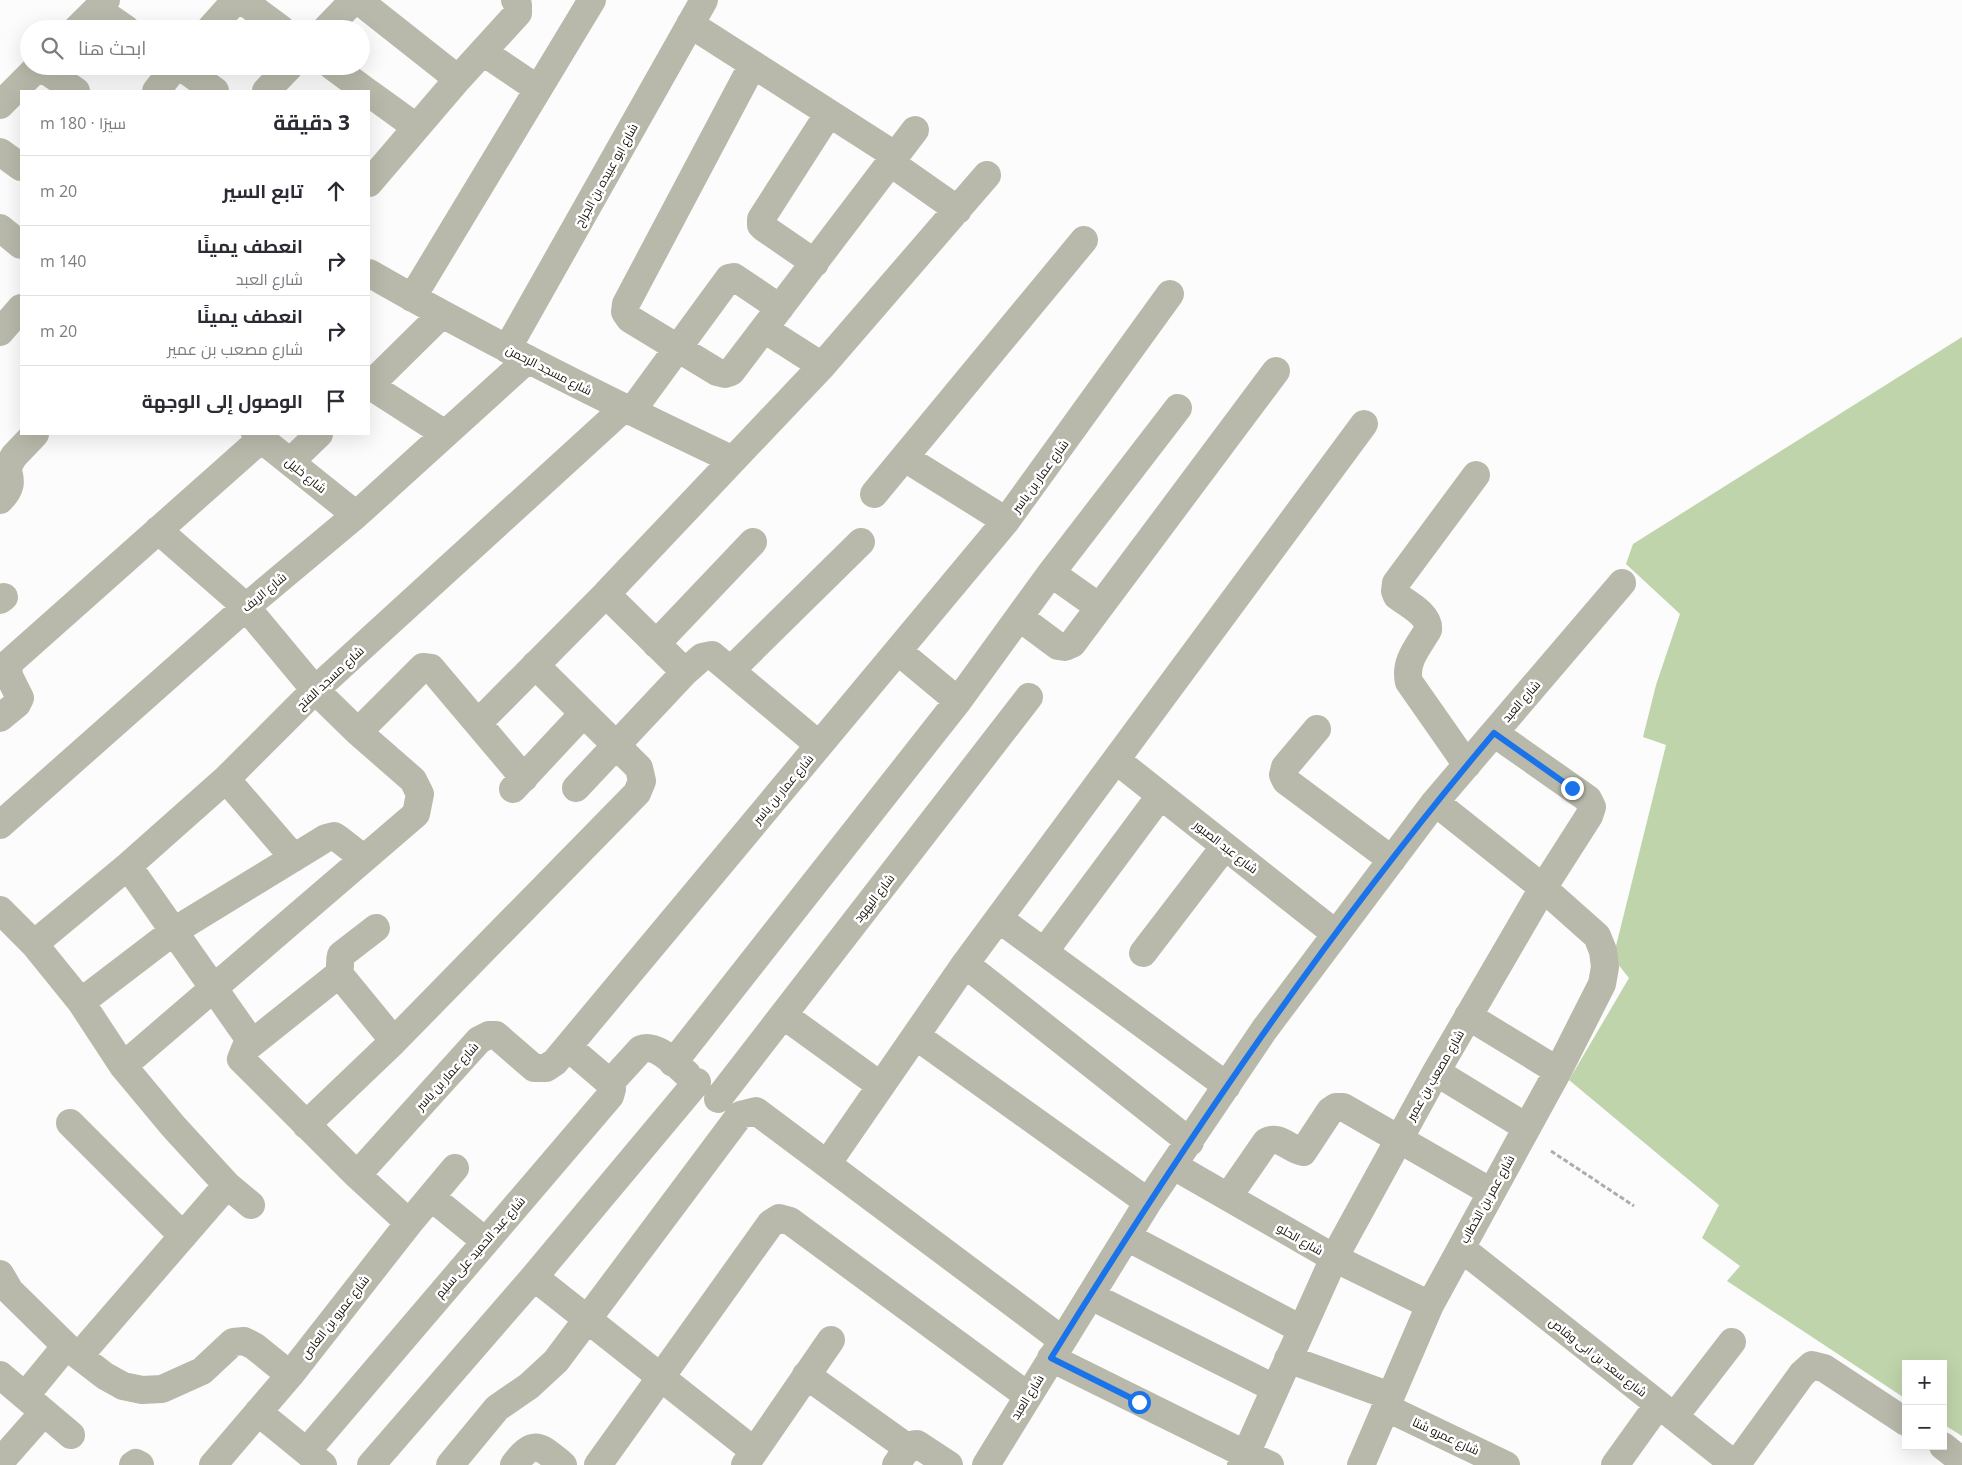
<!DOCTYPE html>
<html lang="ar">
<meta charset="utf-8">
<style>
:root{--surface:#fff;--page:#f7f7f7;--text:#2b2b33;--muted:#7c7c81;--line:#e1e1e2}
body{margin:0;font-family:"Open Sans",Cairo,sans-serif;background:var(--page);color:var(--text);direction:rtl}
.controls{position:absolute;right:15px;bottom:15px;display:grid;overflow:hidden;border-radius:0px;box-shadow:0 5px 20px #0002}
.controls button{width:45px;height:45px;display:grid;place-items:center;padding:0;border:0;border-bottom:1px solid var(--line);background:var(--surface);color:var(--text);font:25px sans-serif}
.stop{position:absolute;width:15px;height:15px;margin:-11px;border:4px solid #1a73e8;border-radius:50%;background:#fff}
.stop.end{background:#1a73e8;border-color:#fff;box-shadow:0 1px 5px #0008}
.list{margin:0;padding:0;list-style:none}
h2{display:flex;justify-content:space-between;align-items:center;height:65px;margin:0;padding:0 20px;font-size:21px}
h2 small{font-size:16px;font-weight:400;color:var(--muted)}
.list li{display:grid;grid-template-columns:32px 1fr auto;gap:15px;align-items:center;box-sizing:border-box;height:70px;padding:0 20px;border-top:1px solid var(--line)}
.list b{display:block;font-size:19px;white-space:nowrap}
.list p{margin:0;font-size:16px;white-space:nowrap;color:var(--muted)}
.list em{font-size:16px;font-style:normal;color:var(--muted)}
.icon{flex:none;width:28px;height:28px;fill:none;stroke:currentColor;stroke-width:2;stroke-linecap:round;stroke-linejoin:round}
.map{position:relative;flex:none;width:1962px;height:1465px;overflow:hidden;direction:ltr}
.search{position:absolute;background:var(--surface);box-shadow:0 5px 20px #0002;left:20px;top:20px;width:350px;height:55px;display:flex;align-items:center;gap:12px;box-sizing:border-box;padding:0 18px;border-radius:28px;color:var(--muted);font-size:19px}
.panel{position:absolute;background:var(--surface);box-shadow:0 5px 20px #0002;left:20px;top:90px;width:350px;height:345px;border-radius:0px;direction:rtl}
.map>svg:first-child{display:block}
</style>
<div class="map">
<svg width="1962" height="1465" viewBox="0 0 1962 1465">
<rect width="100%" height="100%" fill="#fcfcfc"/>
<!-- green -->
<path fill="#c0d4ab" d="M1962 337V1436L1943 1424V1364H1906V1399L1727 1281 1740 1266 1702 1238 1719 1205 1569 1080 1629 978 1613 958 1666 745 1643 737 1656 685 1680 614 1626 564 1633 544Z"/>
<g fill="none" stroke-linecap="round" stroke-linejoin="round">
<!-- path -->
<path stroke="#afada9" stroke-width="3" stroke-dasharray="5 2.5" stroke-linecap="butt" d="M1551 1151 1634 1206"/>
<!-- minor -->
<path stroke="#b8b9aa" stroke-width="28" d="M242 0 281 29
M358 0 458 79
M97 9 126 29
M690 24 896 156
M77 29 106 0
M210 29 236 0
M326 29 354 0
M483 52 538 89
M753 64 626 304 625 312 630 319 717 372 725 374 731 372 915 130
M39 66 76 91
M180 66 215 91
M332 66 366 91
M156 91 176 66
M266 91 290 66
M369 93 416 127
M0 105 39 66
M0 152 21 167
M891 163 958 210
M369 183 458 79 518 13V5L515 0
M0 228 21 245
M815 263 764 228 761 225V219L829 113
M369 273C487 341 610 402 733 460
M412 298 592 0
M764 329 822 366
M0 332 21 308
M507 349 704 0
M369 385 445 434
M369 386 442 314
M631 412 729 278 734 277 780 308
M255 434 356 515
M905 458 1006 521
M290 462 319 434
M874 494 1084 240
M0 500C11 489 12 482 7 468L14 456 35 434
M1051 573 1099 607
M606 594 685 672
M0 600 4 597
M1019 617 1058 646 1065 647 1072 644 1276 371
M656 644 753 542
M898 651 958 701
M731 670 861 542
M0 718 17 704 20 698 8 674 10 662 261 439
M478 723 606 594 822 366 987 175
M1317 729 1285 767 1283 775 1286 781 1392 860
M358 732 423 667 431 668 524 778
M1116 760 1336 934
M1467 765 1409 682C1404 662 1418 647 1428 630 1430 615 1408 604 1397 596L1395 591 1396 583 1476 475
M226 779 294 858
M576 788 685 672 702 657 712 655 819 745
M513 789 583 714
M0 825 246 607 356 515 528 359
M128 866 252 1043
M0 910 34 944 81 1002 123 1066 173 1126 227 1185 251 1205
M999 919 1227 1086
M376 928 341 955C339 962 341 967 339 974L245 1049 241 1059 357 1175 409 1223
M34 944 128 866 226 779 315 690 624 408
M1044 952 1160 796
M1143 953 1225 846
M965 964 1190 1142
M339 974 394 1041
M81 1002 174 931 326 838 334 836 340 840 363 858
M783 1015 881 1086
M1468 1016 1558 1071
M916 1036 1148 1202
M673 1063 958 701 1051 573 1178 408
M123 1066 416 814 420 794 413 780 358 732 315 690 246 607 158 530
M1436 1072 1526 1127
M610 1083 641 1049C657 1043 675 1064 687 1074
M718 1099 1029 697
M70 1123 183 1236
M306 1125 394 1041 637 793 642 781 639 768 535 665
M827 1164 965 964 1364 424
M1174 1166 1334 1258 1430 1305
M357 1175 479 1040 489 1035H496L534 1068H546L555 1062 1006 521 1170 294
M431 1197 485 1241
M1228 1197 1266 1142C1279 1134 1290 1150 1303 1152L1330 1111 1336 1107H1343L1491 1192
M1127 1237 1301 1329
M1461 1248 1735 1465
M0 1274 10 1291 66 1346 105 1376 123 1386 142 1390 162 1389 202 1371 233 1342 244 1341 254 1346 290 1375
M534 1277 754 1451
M1091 1296 1274 1388
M79 1356 227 1185
M1051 1358 1245 1454 1270 1465
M1288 1359 1390 1396
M0 1375 71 1435
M806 1375 908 1448
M25 1396 66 1346
M1385 1407 1506 1465
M258 1412 323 1465
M1674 1417 1732 1342
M1943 1446 1962 1461
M307 1451 610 1096 612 1089 610 1083 568 1047
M0 1462 44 1412
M133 1465 136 1463 140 1465
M213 1465 290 1375 409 1223 455 1168
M371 1465 534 1277 697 1082
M450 1465 497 1408 529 1386 556 1361 740 1115 756 1111 1062 1340
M514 1465C534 1437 541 1447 563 1465
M598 1465 771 1223 779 1218 790 1221 1028 1396
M745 1465 831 1340
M896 1465C902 1457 907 1444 917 1444L949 1465
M986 1465 1148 1202 1264 1030 1435 802 1622 583
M1241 1465 1334 1258 1436 1072 1543 888 1589 816 1592 807 1588 799 1494 733
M1361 1465 1430 1305 1558 1071 1602 984 1605 967 1603 951 1597 936 1543 888 1435 802
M1615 1465 1658 1405
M1736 1465 1802 1374 1812 1365 1824 1368 1906 1422"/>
</g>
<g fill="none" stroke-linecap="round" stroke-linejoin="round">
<!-- route -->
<path stroke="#1a73e8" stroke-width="6" d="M1139 1402 1051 1358C1185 1141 1329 928 1494 733L1572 788"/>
</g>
<g text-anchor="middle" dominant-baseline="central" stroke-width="5" stroke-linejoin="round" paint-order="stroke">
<!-- street labels -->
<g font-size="12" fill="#150e04" stroke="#fff">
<text transform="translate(606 175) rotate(-61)">شارع ابو عبيده بن الجراح</text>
<text transform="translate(549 370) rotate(27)">شارع مسجد الرحمن</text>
<text transform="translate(306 475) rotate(39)">شارع خليل</text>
<text transform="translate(1040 476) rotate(-54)">شارع عمار بن ياسر</text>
<text transform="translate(264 592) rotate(-40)">شارع الريف</text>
<text transform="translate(330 678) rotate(-43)">شارع مسجد الفتح</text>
<text transform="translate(1521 701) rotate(-49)">شارع العبد</text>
<text transform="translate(783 789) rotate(-50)">شارع عمار بن ياسر</text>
<text transform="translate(1226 847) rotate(38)">شارع عبد الصبور</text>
<text transform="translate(874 898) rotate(-52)">شارع اليهود</text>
<text transform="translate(1435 1075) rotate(-60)">شارع مصعب بن عمير</text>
<text transform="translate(447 1076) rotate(-48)">شارع عمار بن ياسر</text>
<text transform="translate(1487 1199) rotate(-61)">شارع عمر بن الخطاب</text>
<text transform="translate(1300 1239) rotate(30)">شارع الحلو</text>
<text transform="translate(480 1247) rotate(-49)">شارع عبد الحميد على سليم</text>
<text transform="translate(335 1317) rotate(-52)">شارع عمرو بن العاص</text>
<text transform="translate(1598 1357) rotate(38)">شارع سعد بن ابى وقاص</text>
<text transform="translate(1027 1397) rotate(-58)">شارع العبد</text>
<text transform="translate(1446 1436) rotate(25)">شارع عمرو شتا</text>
</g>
</g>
</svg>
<div class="controls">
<button>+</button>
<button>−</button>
</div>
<div class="stop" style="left:1139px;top:1402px"></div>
<div class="stop end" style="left:1572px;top:788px"></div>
<div class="search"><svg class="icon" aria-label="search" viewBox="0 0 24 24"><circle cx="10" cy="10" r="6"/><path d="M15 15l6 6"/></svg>ابحث هنا</div>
<section class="panel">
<h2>3 دقيقة<small>سيرًا · 180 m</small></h2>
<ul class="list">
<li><svg class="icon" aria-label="ahead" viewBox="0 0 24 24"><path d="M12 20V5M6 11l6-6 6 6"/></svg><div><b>تابع السير</b></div><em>20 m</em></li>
<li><svg class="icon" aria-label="right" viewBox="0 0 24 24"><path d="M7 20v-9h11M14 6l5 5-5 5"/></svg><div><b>انعطف يمينًا</b><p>شارع العبد</p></div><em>140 m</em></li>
<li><svg class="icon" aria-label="right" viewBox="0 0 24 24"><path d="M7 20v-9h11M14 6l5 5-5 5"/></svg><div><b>انعطف يمينًا</b><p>شارع مصعب بن عمير</p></div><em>20 m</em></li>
<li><svg class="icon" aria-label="arrive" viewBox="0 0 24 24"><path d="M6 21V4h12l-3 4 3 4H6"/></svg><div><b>الوصول إلى الوجهة</b></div></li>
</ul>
</section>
</div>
